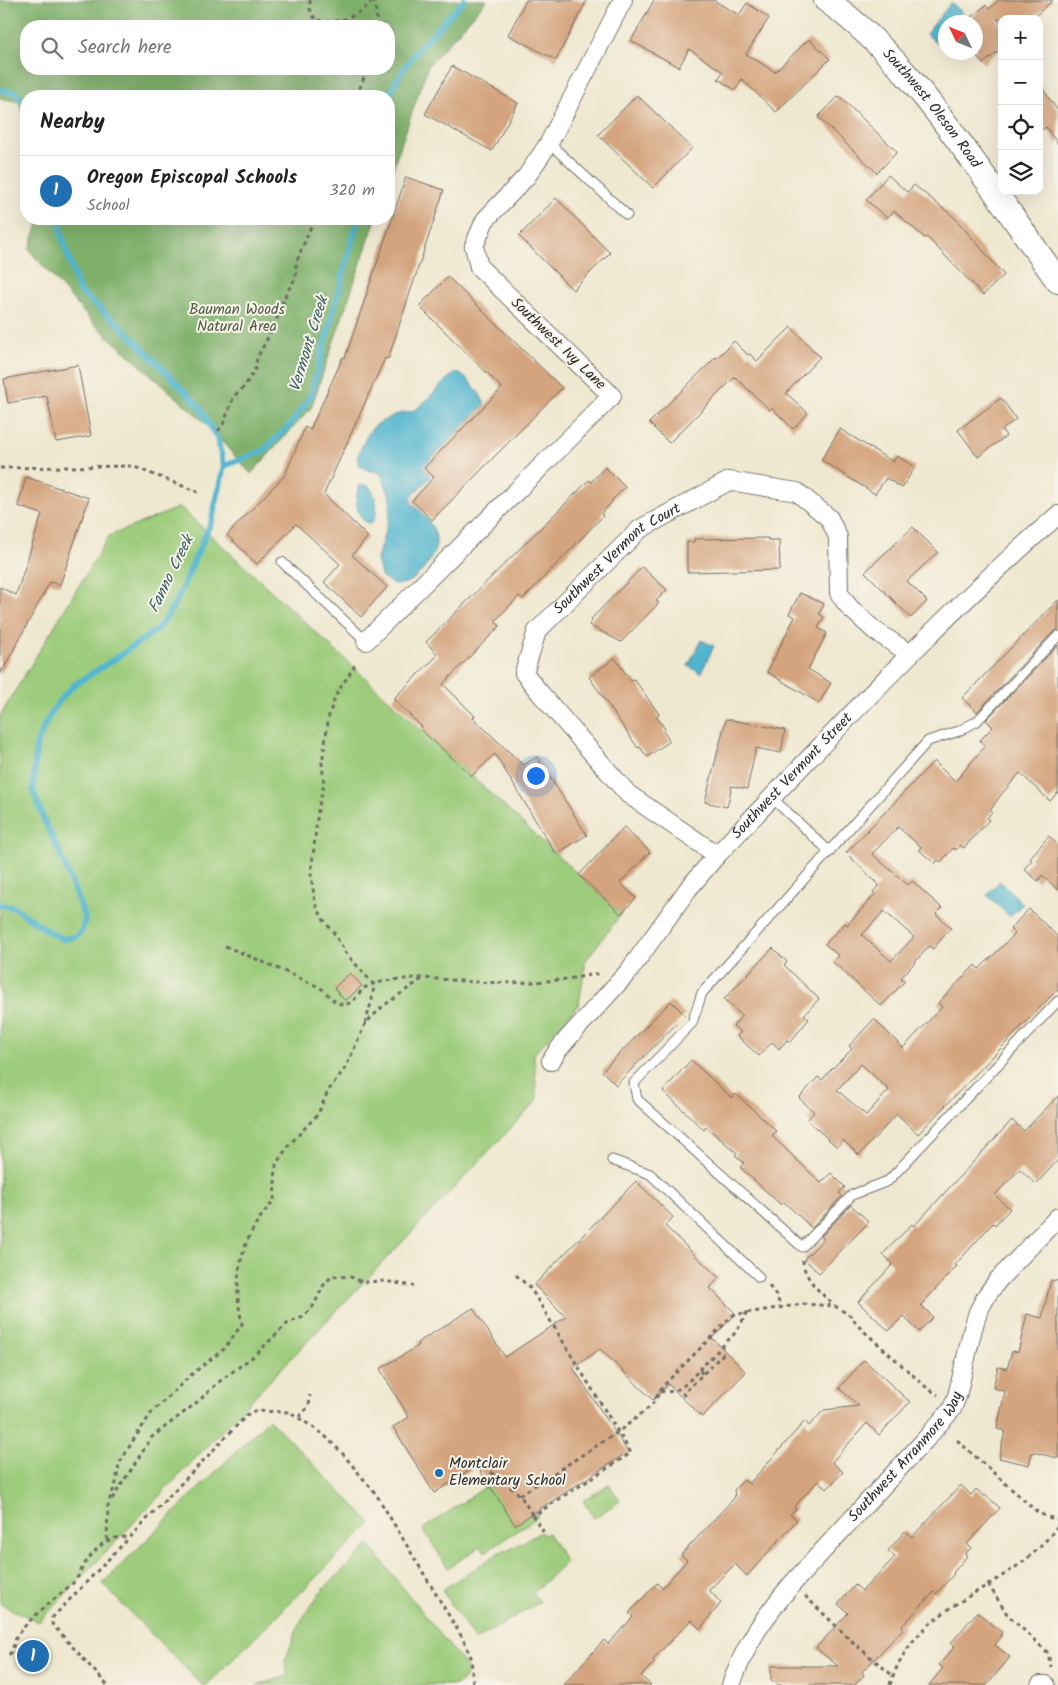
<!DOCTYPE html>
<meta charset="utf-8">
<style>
:root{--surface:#fff;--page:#f6f6f6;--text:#222;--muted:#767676;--line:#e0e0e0;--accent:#1f6fb2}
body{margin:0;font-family:Kalam,sans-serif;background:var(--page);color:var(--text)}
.controls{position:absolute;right:15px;top:15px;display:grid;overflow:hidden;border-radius:10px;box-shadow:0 5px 20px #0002}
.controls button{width:45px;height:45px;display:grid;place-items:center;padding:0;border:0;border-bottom:1px solid var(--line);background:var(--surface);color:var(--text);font:25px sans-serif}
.compass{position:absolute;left:938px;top:15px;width:45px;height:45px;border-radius:50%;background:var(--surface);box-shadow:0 5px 20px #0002;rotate:313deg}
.you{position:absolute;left:535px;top:775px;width:18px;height:18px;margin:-12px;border:4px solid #fff;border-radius:50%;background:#1a73e8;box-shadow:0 0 0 8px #1a73e833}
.badge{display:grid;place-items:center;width:32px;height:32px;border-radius:50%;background:var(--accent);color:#fff;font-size:16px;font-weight:700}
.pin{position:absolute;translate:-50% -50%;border:2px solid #fff;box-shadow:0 1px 5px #0006}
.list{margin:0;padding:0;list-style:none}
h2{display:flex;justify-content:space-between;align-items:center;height:65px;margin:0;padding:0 20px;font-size:21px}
h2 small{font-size:16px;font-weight:400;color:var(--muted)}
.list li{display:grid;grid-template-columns:32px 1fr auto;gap:15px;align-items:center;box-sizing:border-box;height:70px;padding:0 20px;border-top:1px solid var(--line)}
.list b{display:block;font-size:19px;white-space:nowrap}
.list p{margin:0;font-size:16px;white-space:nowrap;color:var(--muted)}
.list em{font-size:16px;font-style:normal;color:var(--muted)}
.icon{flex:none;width:28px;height:28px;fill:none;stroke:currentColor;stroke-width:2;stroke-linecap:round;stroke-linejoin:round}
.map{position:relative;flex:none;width:1058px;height:1685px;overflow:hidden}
.search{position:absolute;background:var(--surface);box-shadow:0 5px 20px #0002;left:20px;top:20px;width:375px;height:55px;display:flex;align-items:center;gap:12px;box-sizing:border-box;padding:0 18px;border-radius:20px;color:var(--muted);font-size:19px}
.panel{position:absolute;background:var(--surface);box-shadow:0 5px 20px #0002;left:20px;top:90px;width:375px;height:135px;border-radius:20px}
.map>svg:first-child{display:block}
</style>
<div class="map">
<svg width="1058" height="1685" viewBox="0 0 1058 1685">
<rect width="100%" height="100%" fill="#f7f3e8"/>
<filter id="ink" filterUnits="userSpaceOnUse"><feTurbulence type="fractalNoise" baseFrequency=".02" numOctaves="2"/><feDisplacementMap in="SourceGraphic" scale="10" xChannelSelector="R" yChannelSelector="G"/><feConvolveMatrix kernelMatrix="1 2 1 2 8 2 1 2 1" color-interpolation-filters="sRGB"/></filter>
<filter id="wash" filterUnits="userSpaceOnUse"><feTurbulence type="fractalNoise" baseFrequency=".0096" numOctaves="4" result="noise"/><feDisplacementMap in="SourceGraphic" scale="20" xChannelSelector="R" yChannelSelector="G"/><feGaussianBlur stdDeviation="1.12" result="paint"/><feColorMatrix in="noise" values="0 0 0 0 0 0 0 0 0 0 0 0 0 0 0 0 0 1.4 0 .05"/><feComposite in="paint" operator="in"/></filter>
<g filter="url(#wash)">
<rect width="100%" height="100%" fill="#efe8d0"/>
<!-- green -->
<path fill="#9dcc7b" stroke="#647c53" d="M180 507 621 914 586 960 579 1004 534 1054 537 1101 39 1622 0 1604V716L109 536Z
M269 1419 371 1523 207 1685H202L102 1584Z
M509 1471 538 1517 485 1552 481 1546 448 1568 423 1529Z
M609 1484 620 1501 594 1518 583 1501Z
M541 1532 543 1535 548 1533 566 1562 533 1593 540 1602 475 1640 442 1590 505 1549 507 1551Z
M369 1545 467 1668 465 1678 457 1685H257L288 1676 285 1661 299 1624 321 1591Z"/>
<!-- forest -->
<path fill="#7eb06b" stroke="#546e4b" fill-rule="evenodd" d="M0 0H487L428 66 389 180V96H26V124L19 102 0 98ZM26 26H389V69H26Z
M40 219H376L311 408 251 474 204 422 94 324 29 250Z"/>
<!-- water -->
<path fill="#51b5cf" stroke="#3e707d" d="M951 3 962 12 953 22H946L945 32 937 43 926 34Z
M457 372C469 379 479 391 485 404L423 467 431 477 415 493 410 501C420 512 438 526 436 544 434 561 411 591 391 583 387 581 384 578 381 576L377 559 389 517 391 498 381 474 374 471H369L360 466 357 457C367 438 366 428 387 419 390 417 394 415 398 414 405 412 410 413 416 409 432 398 441 381 457 372Z
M364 485 369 486C377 496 380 513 371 524 356 521 354 499 359 486Z
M701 640 714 646 701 673 688 666Z
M1000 881 1023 904 1010 917 987 895Z"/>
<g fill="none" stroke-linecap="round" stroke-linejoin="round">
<!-- stream -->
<path stroke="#51b5cf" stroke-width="6" d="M0 90 15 92 26 105
M389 99C397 66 440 27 464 0
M224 466 263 451 292 423 311 395 358 219
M0 905 14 907 49 932 63 939 75 937 82 931 85 918 61 856 44 820 33 790 36 746 45 724 59 701 74 685 113 660 158 629 175 604 212 520 224 466 217 438 199 406 121 326 79 291 62 236 59 219"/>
</g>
<g id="blocks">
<!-- building -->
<path fill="#d4a47e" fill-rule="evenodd" d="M526 0H587L556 60 508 35Z
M654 0H713L739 15 747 3 769 18 746 54 775 72 809 39 830 59 776 112 742 79 735 90 718 79 723 72 689 49 679 67 631 41Z
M999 0H1053L1032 19H997L1002 25V48L983 64 974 52H976V22H965L986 5 989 9Z
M452 66 518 103 492 151 425 114Z
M1039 84 1058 111V144L1046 127 1039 131Z
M637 95 692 148 653 188 598 135Z
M839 96 897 152 877 173 818 117Z
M888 175 907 192 914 185 954 217 1004 275 983 295 927 237 925 238 894 211 887 218 866 200Z
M406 177 444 190 388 359 385 358 324 494 368 537 352 555 387 587 361 617 324 582 340 564 296 524 257 564 227 535 285 475 305 427 310 430 343 357 345 358Z
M556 198 610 253 573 290 519 236Z
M448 277 562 388 432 520 412 501 434 477 424 468 502 388 419 306Z
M791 327 820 357 786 393 808 413 793 429 772 408 770 410 735 377 669 443 649 423 716 357 717 358 734 341 748 355 750 354 757 361Z
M78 365 91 436 56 442 47 396 8 403 4 379Z
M1001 398 1016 419 1002 430 1006 436 978 457 958 430Z
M840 429 893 462 897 456 915 467 902 488 886 478 875 494 821 460Z
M605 467 625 487 611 501 612 502 601 514 603 516 523 599 519 596 495 621 500 626 443 684 475 716 473 718 523 765 537 757 587 835 556 854 495 754 472 776 421 730 423 728 393 699 438 655 426 642 589 480 591 482Z
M26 477 89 498 60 585 50 582 0 675V587L16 595 42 514 18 506Z
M913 527 938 552 907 581 927 601 911 618 865 572Z
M768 538V540H779L780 570 687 572V542H694V539Z
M642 567 667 590 656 601 659 603 621 642 589 625 592 621 591 619Z
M800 593 824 604 819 614 824 617 818 628 827 633 808 669 831 683 819 703 767 672 795 617 789 614Z
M1058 600V630L1053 632 977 712 962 698Z
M1058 645V792L1050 801 1020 773 1000 796 990 811 992 812 987 818 989 820 964 848 960 845 956 850 953 848 941 862 938 860 935 864 919 850 921 847 898 827 872 854 908 885 912 881 942 908 936 914 951 928 933 949 929 946 901 978 905 981 881 1006 833 962 839 956 825 944 845 923 847 925 859 912 875 894 873 892 879 885 846 853 934 761 955 782 985 746 980 740 993 727 986 720ZM884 911 914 937 891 961 862 935Z
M615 658 631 681 634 679 659 714 656 716 665 729 663 731 670 741 647 757 640 747 638 748 589 677Z
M726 719 785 730 781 753 756 748 747 789 732 786 727 807 705 802Z
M624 827 650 852 620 883 636 898 621 914 579 875Z
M1049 836 1058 845V890L1042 875 1038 881 1024 869 1032 860 1030 858Z
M1029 909 1058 937V989L918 1134 897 1114 859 1155 843 1140 837 1147 807 1120 814 1112 799 1098 818 1077 822 1080 830 1071 852 1049 849 1046 874 1019 903 1048 942 1007 938 1003 975 965 979 969 1015 934 1010 929ZM861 1064 889 1090 866 1115 837 1090Z
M773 948 787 962 784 965 819 999 804 1015 809 1019 790 1042 787 1040 779 1049 772 1042 759 1056 737 1036 741 1032 733 1026 742 1016 724 999Z
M350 973 362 986 345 1001 334 988Z
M671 1001 685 1015 616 1085 602 1071Z
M691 1060 732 1098 736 1094 776 1131 772 1136 821 1183 831 1173 845 1187 839 1193 842 1196 812 1228 784 1202 781 1205 740 1167 744 1163 735 1155 737 1153 706 1127 704 1130 663 1091Z
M1058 1096V1160L1036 1184 1020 1169 995 1195 1010 1209 995 1225 993 1223 955 1265 957 1266 921 1305 933 1317 919 1332 903 1316 889 1331 858 1302 893 1264 883 1254 912 1224 914 1226 1012 1120 1024 1131Z
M636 1181 673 1217 665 1226 719 1278 710 1288 736 1314 712 1338 746 1372 702 1417 668 1384 653 1400 600 1349 573 1368 628 1452 515 1525 477 1466 434 1493 393 1427 409 1417 380 1369 418 1346 417 1343 473 1308 505 1357 566 1317 534 1285Z
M851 1205 869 1222 819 1273 804 1259 824 1239 821 1236Z
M1051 1280 1058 1281V1458L1032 1452 1029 1465 999 1458 1005 1431 997 1429 1005 1391 993 1388 998 1367 1007 1369 1012 1351 1018 1352 1027 1314 1042 1318Z
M864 1360 910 1402 879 1435 867 1423 832 1462 843 1472 827 1489 818 1481 794 1507 796 1509 790 1514 797 1520 747 1576 735 1564 709 1590 721 1603 700 1629 691 1620 655 1657 653 1660 655 1662 641 1676 651 1685H563L604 1640 608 1644 633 1617 629 1613 657 1583 662 1588 687 1560 681 1555 735 1497 734 1490 744 1480 749 1484 805 1421 809 1426 824 1410 859 1406 839 1388Z
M961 1485 971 1495 976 1489 984 1496 985 1495 1000 1508 967 1544 971 1548 965 1554 967 1556 953 1573 954 1574 936 1594 934 1592 902 1626 904 1628 862 1672 864 1675 855 1685H778L771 1680V1666H838L816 1648 848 1613 838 1604 855 1585 862 1591 895 1557 888 1551 905 1531 912 1537Z
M977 1612 1002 1632 1000 1635 1002 1636 995 1645 1010 1657 987 1685H929L943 1668 939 1665 955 1646 951 1643Z"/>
</g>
</g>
<g filter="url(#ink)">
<use href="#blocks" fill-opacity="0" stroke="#706d65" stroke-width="1"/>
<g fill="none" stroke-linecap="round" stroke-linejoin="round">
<!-- service casing -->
<g stroke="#706d65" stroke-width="11">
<path id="service" d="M549 143 627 215
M282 562 366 641
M1058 636 977 721 959 731 928 741 702 993 692 1023 634 1083 637 1099 802 1247 852 1195 888 1181 1058 1001
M772 798 830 852
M612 1160 650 1174 759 1277"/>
</g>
<!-- minor casing -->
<g stroke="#706d65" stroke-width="20">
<g id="minor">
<path d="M366 641 612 396 479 267 474 246 485 220 526 177 549 143 623 0"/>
<path id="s1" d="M717 855 628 794 540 693 524 673 537 631 640 529 729 481 797 492 829 518 838 537 839 593 849 607 874 630 910 654"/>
<path id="s2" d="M551 1061 558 1050 569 1037 629 971 688 889 717 855C828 739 937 620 1058 515"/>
<path id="s3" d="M731 1685C746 1642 763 1619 792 1584L925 1440 952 1409 957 1396 973 1328 978 1312 987 1295 998 1280 1058 1217"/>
<path d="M1040 1685H1046"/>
</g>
</g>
<!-- secondary casing -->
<g stroke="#706d65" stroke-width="26">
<g id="secondary">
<path id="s4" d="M826 0C889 45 936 109 981 172 1007 208 1032 245 1058 281"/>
</g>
</g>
<!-- path -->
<path stroke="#706d65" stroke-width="3" stroke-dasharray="4 4" stroke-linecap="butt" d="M310 0V9L315 19C333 27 363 15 372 0
M374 0 377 20 376 26
M356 96 368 69
M218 431 223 425 234 396 244 387 255 370 257 358 274 326 286 294 296 277V263L314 219
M0 468 132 466 198 492
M355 665 336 695 329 715 322 763 324 784 318 810 311 874 315 903 323 919 334 933 345 952 374 985 372 1000 365 1024
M225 946C257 959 288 973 319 987 328 992 333 1004 343 1004 353 1005 357 995 363 989 370 983 394 979 404 979 424 976 454 981 476 982 518 984 560 982 600 973
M803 1260C803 1278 821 1293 834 1305
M516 1275 531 1289 631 1453 533 1516 545 1534
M769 1286 776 1295 781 1307
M699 1370 737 1331 747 1312
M660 1391C678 1395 688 1382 699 1370L703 1374
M685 1396 683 1394 723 1354 724 1355
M299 1417 309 1406 310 1395
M957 1440 1035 1510 1045 1516 1058 1520
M491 1472 520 1495 533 1516
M520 1495 618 1432 645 1411 654 1402 662 1387 733 1315 803 1304 835 1306 852 1317 857 1325 896 1360 926 1387 938 1395
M112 1499 152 1437 195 1404 220 1381 255 1355 288 1323 303 1317 314 1305 323 1286 332 1276 351 1277 362 1282 384 1281 414 1286
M107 1540 108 1504 116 1483 119 1464 134 1439 152 1412 192 1374 224 1349 242 1324C240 1313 238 1303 238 1293 236 1259 251 1224 274 1201L276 1164 289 1145 318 1114 328 1091 346 1067 365 1024 383 1006 422 979
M988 1584 1007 1614 1048 1653 1051 1667
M805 1596 856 1645 892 1675
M9 1655C14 1648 14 1640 18 1634 33 1615 55 1599 73 1583 79 1577 81 1569 86 1562 98 1546 107 1536 129 1537
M107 1685 52 1624V1618L247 1415 254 1411 290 1412 323 1434 342 1453 376 1494 463 1639 471 1657 473 1685
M890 1685C892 1676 896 1669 900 1661 930 1604 998 1589 1041 1546 1047 1539 1053 1533 1058 1525"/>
<!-- service -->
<use href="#service" stroke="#fff" stroke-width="9"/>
<!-- minor -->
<use href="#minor" stroke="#fff" stroke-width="18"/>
<!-- secondary -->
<use href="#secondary" stroke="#fff" stroke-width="24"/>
</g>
</g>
<!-- markers -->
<circle fill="#1f6fb2" stroke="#f7f3e8" stroke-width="2" cx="439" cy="1473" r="5"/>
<g text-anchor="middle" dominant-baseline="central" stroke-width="4" stroke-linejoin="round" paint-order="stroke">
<!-- street labels -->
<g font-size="15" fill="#2b2b2b" stroke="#f7f3e8">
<text stroke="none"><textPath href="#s4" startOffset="152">Southwest Oleson Road</textPath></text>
<text transform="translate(558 344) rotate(44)">Southwest Ivy Lane</text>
<text stroke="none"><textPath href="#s1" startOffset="420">Southwest Vermont Court</textPath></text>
<text stroke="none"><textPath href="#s2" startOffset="374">Southwest Vermont Street</textPath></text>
<text stroke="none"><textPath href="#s3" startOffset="290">Southwest Arranmore Way</textPath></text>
</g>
<!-- park labels -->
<g font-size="15" fill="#4d5b43" stroke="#f7f3e8">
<text x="237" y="310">Bauman Woods<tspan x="237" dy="17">Natural Area</tspan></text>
</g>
<!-- poi labels -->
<g font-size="15" fill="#2b2b2b" stroke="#f7f3e8" text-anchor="start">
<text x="449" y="1464">Montclair<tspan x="449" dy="17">Elementary School</tspan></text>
</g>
<!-- water labels -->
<g font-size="16" font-style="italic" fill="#385b64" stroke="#f7f3e8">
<text transform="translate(309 344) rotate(-73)">Vermont Creek</text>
<text transform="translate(171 574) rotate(-64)">Fanno Creek</text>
</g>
</g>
</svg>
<div class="controls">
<button>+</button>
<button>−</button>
<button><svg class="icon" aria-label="locate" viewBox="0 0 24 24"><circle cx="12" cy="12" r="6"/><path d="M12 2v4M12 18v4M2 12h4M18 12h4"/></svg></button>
<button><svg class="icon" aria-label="layers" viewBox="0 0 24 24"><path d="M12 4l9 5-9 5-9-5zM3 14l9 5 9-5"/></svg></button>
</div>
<svg class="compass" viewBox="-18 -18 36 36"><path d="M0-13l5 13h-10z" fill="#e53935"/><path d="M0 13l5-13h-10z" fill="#767676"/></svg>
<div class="you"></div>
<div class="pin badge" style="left:33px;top:1656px">1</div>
<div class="search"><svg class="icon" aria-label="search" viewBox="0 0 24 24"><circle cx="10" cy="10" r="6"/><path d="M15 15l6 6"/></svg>Search here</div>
<section class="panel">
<h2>Nearby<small></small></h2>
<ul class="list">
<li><span class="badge">1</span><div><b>Oregon Episcopal Schools</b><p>School</p></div><em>320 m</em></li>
</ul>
</section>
</div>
